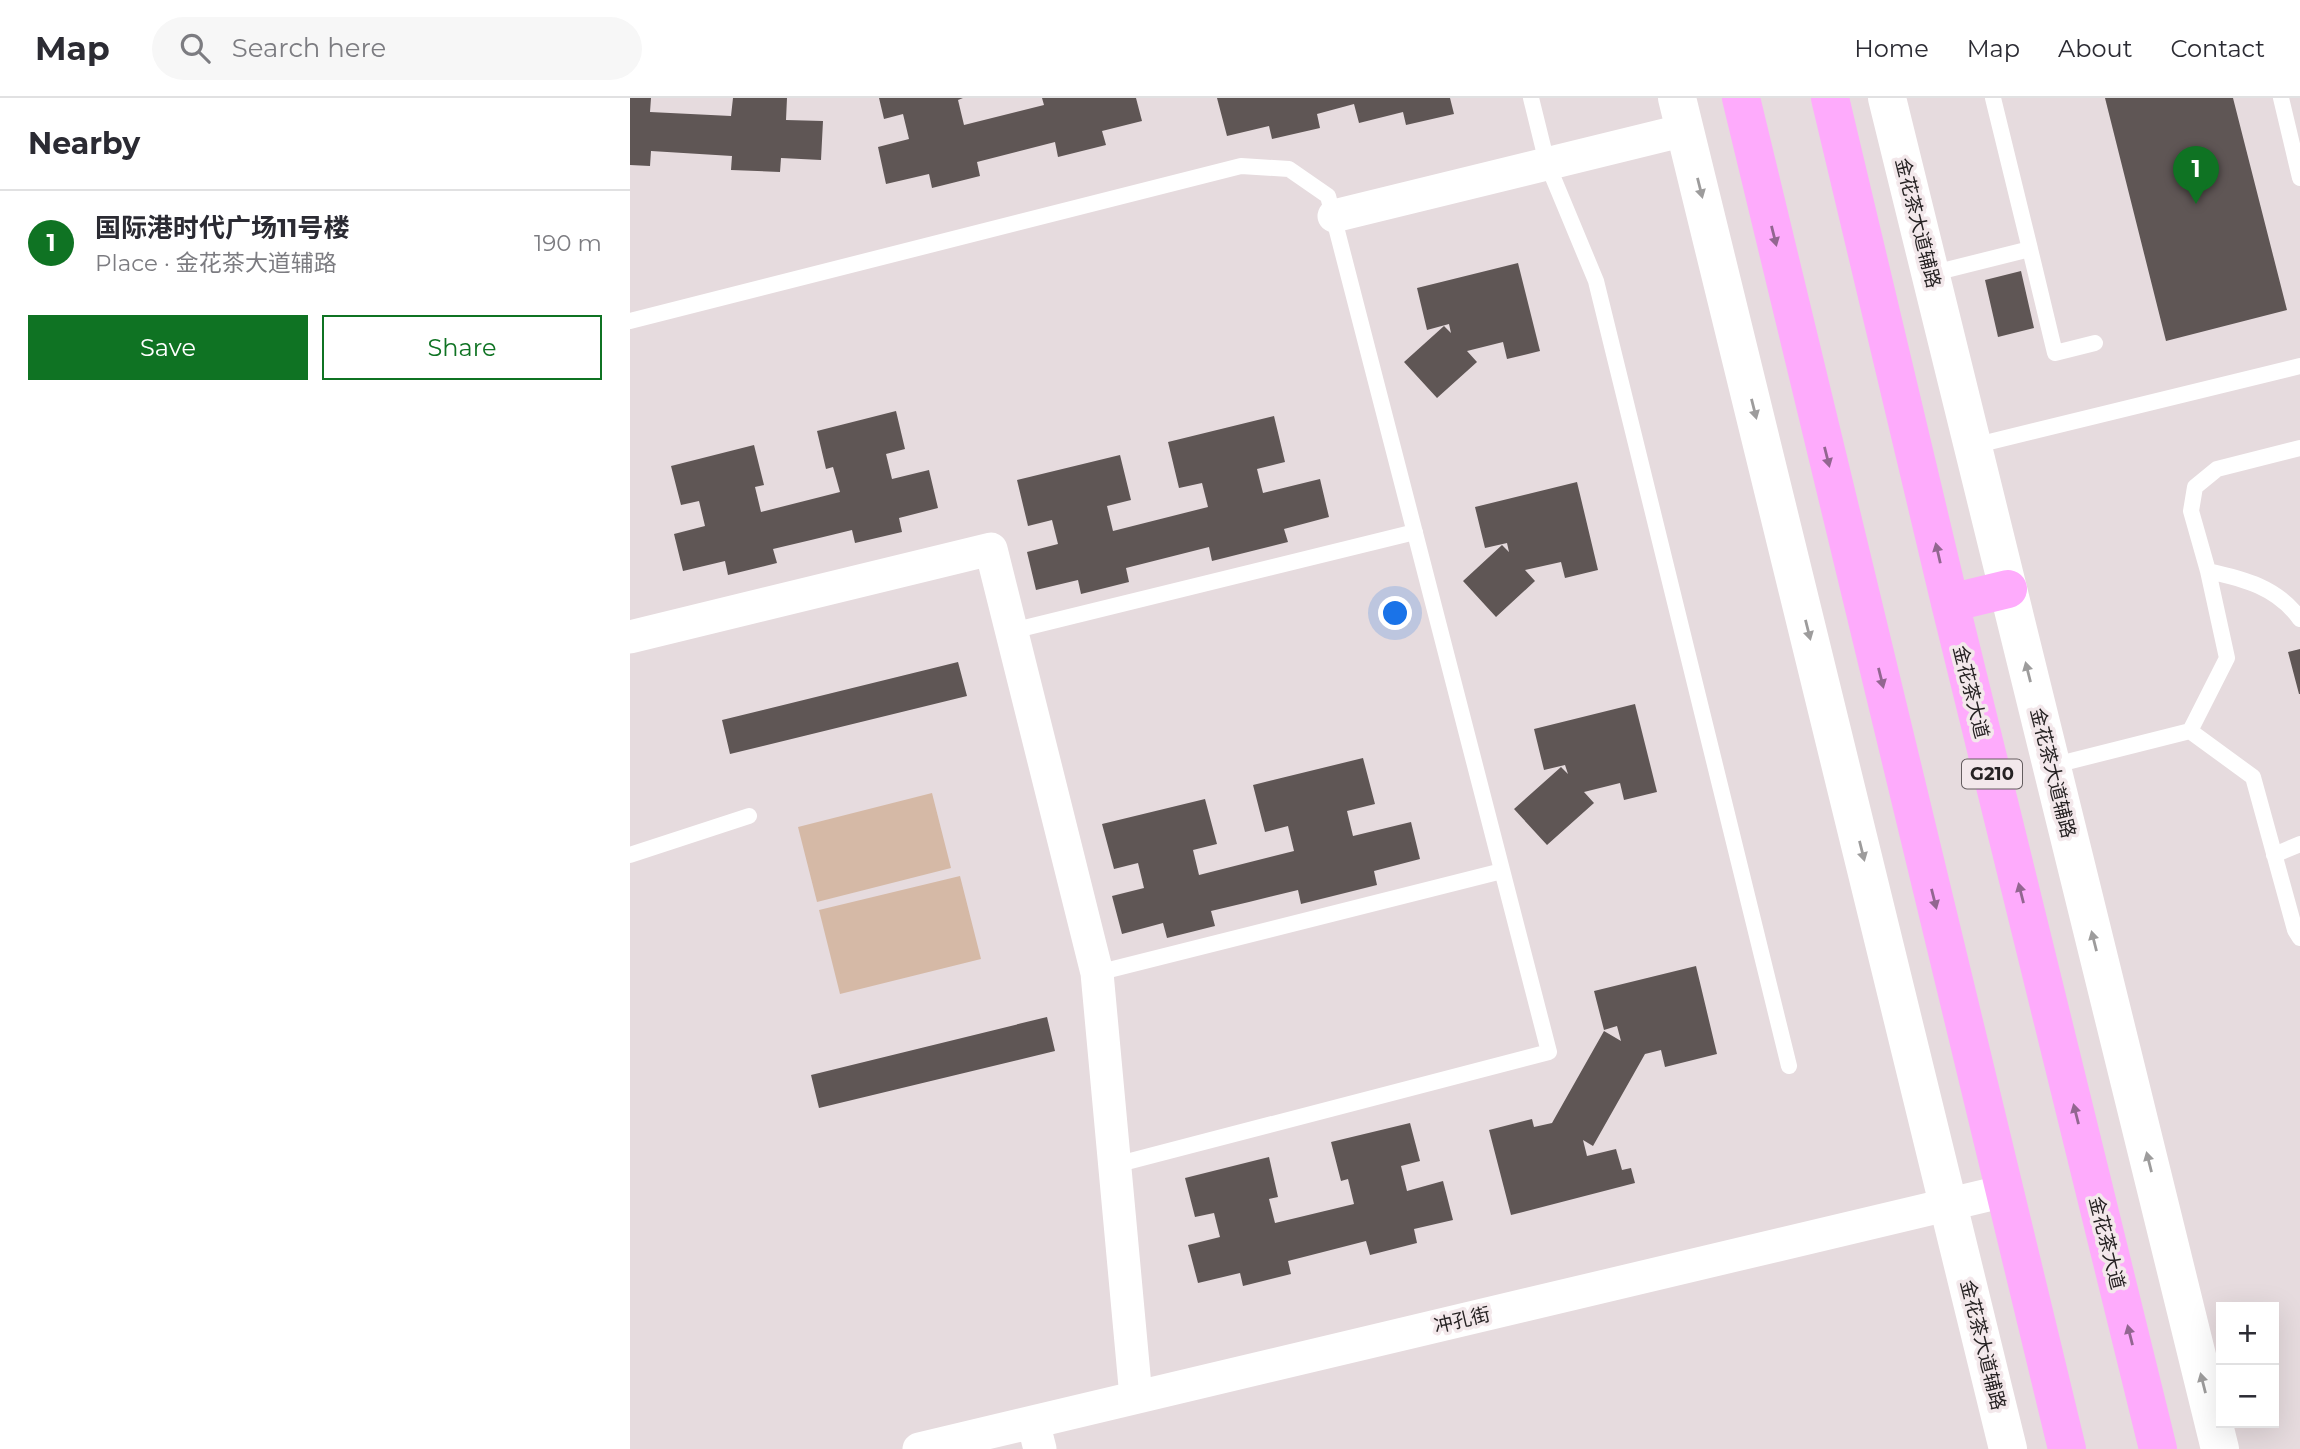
<!DOCTYPE html>
<meta charset="utf-8">
<style>
:root{--surface:#fff;--page:#f7f7f7;--text:#2b2b33;--muted:#7c7c81;--line:#e1e1e2;--accent:#0f7323}
body{margin:0;font-family:Montserrat,"Noto Sans SC",sans-serif;background:var(--page);color:var(--text)}
.controls{position:absolute;right:21px;bottom:21px;display:grid;overflow:hidden;border-radius:0px;box-shadow:0 7px 28px #0002}
.controls button{width:63px;height:63px;display:grid;place-items:center;padding:0;border:0;border-bottom:2px solid var(--line);background:var(--surface);color:var(--text);font:35px sans-serif}
.you{position:absolute;left:766px;top:516px;width:24px;height:24px;margin:-18px;border:5px solid #fff;border-radius:50%;background:#1a73e8;box-shadow:0 0 0 10px #1a73e833}
.badge{display:grid;place-items:center;width:46px;height:46px;border-radius:50%;background:var(--accent);color:#fff;font-size:23px;font-weight:700}
.pin{position:absolute;translate:-50% -58px;filter:drop-shadow(0 2px 4px #0008)}
.pin::after{content:'';position:absolute;top:37px;width:24px;height:21px;background:inherit;clip-path:polygon(0 0,100% 0,50% 100%)}
.list{margin:0;padding:0;list-style:none}
h2{display:flex;justify-content:space-between;align-items:center;height:91px;margin:0;padding:0 28px;font-size:30px}
h2 small{font-size:23px;font-weight:400;color:var(--muted)}
.list li{display:grid;grid-template-columns:46px 1fr auto;gap:21px;align-items:center;box-sizing:border-box;height:105px;padding:0 28px;border-top:2px solid var(--line)}
.list b{display:block;font-size:26px;white-space:nowrap}
.list p{margin:0;font-size:23px;white-space:nowrap;color:var(--muted)}
.list em{font-size:23px;font-style:normal;color:var(--muted)}
.actions{display:flex;gap:14px;padding:21px 28px}
.actions a{flex:1;padding:16px 0;border:2px solid var(--accent);border-radius:0px;text-align:center;font-size:24px;color:var(--accent)}
.actions .main{background:var(--accent);color:#fff}
.icon{flex:none;width:38px;height:38px;fill:none;stroke:currentColor;stroke-width:2;stroke-linecap:round;stroke-linejoin:round}
.map{position:relative;flex:none;width:1670px;height:1351px;overflow:hidden}
header{display:flex;align-items:center;gap:42px;box-sizing:border-box;height:98px;padding:0 35px;background:var(--surface);border-bottom:2px solid var(--line)}
header strong{font-size:33px}
nav{display:flex;gap:38px;margin-inline-start:auto;font-size:24px}
.search{width:490px;height:63px;background:var(--page);display:flex;align-items:center;gap:18px;box-sizing:border-box;padding:0 24px;border-radius:38px;color:var(--muted);font-size:26px}
main{display:flex}
aside{flex:1;background:var(--surface)}
.map>svg:first-child{display:block}
</style>
<header>
<strong>Map</strong>
<div class="search"><svg class="icon" aria-label="search" viewBox="0 0 24 24"><circle cx="10" cy="10" r="6"/><path d="M15 15l6 6"/></svg>Search here</div>
<nav><a>Home</a><a>Map</a><a>About</a><a>Contact</a></nav>
</header>
<main>
<aside>
<h2>Nearby<small></small></h2>
<ul class="list">
<li><span class="badge">1</span><div><b>国际港时代广场11号楼</b><p>Place · 金花茶大道辅路</p></div><em>190 m</em></li>
</ul>
<div class="actions"><a class="main">Save</a><a>Share</a></div>
</aside>
<div class="map">
<svg width="1670" height="1351" viewBox="0 0 1670 1351">
<rect width="100%" height="100%" fill="#e6dbde"/>
<!-- grass -->
<path fill="#d5b9a6" d="M302 695 321 770 187 804 168 729Z
M330 778 351 861 210 896 189 812Z"/>
<!-- building -->
<path fill="#5f5655" d="M0 0H21L20 14 101 18 103 0H157L156 22 193 23 191 62 151 60 150 74 101 72 102 58 21 53 20 68 0 67Z
M249 0H333L328 2 334 27 414 7 412 0H506L512 23 472 33 476 47 428 59 425 44 347 64 350 78 302 90 299 76 256 86 248 49 279 41 273 16 254 21Z
M587 0H820L824 16 776 27 773 14 729 25 724 6 687 16 690 30 642 41 639 28 597 38Z
M1475 0H1603L1657 212 1536 243Z
M888 165 910 253 877 261 873 244 837 253 847 264 807 300 774 264 814 228 821 235 819 226 797 232 787 190Z
M1391 173 1404 230 1368 239 1355 182Z
M266 313 275 351 256 356 262 381 299 372 308 410 269 420 272 434 225 445 222 432 181 442 143 451 147 465 98 477 95 463 53 473 44 436 75 428 69 403 51 407 41 368 124 347 134 387 125 389 131 414 210 394 203 369 196 371 187 333Z
M644 318 655 364 627 371 633 395 690 381 699 419 654 431 658 444 582 463 579 449 496 470 499 484 451 496 448 482 406 492 397 454 428 446 422 422 398 428 387 382 490 357 501 402 477 408 483 433 578 409 572 385 549 390 538 344Z
M947 384 968 472 935 480 931 464 895 472 905 483 866 519 833 483 872 447 879 454 877 445 855 450 845 409Z
M1670 551V596H1669L1658 554Z
M328 564 337 598 100 656 92 622Z
M1005 606 1027 694 994 702 990 685 954 694 964 705 917 747 884 711 931 669 938 676 935 667 914 672 904 631Z
M733 660 745 706 717 713 723 738 781 724 790 761 744 773 747 787 671 806 668 792 619 804 581 813 585 828 537 840 533 825 492 836 482 798 514 790 508 765 484 771 472 726 575 701 587 746 563 752 569 777 664 753 658 728 635 734 623 687Z
M1066 868 1087 956 1035 969 1031 952 1015 956 963 1048 953 1042 957 1058 986 1051 992 1072 1001 1070 1005 1085 881 1117 859 1032 902 1021 904 1029 922 1025 974 933 991 943 987 928 974 932 964 893Z
M417 919 425 953 189 1010 181 977Z
M780 1025 790 1063 771 1068 777 1093 813 1083 823 1122 784 1131 787 1145 740 1157 736 1143 658 1163 661 1176 613 1188 610 1175 568 1185 558 1147 590 1139 584 1115 565 1119 555 1080 639 1059 648 1099 639 1101 645 1125 724 1106 718 1081 711 1083 701 1044Z"/>
<g fill="none" stroke-linecap="round" stroke-linejoin="round">
<!-- service -->
<path stroke="#fff" stroke-width="16" d="M901 0 917 65 966 183 1159 968
M1363 0 1400 151
M1651 0 1670 80
M1300 176 1400 151 1425 255 1465 245
M0 223 611 68 659 71 698 98 919 954 485 1067
M1343 348 1670 268
M1670 350 1587 371 1565 389 1561 413 1578 473 1597 560 1560 633 1623 679 1665 832 1670 840
M1578 473C1614 481 1647 489 1670 521
M382 533 785 434
M1421 668 1560 633
M0 757 119 718
M1644 757 1670 746
M467 875 872 773"/>
<!-- minor -->
<path stroke="#fff" stroke-width="33" d="M704 118 1055 32
M0 539 361 451 467 875 506 1299
M403 1324 410 1351
M289 1351 1375 1093"/>
<!-- tertiary -->
<path stroke="#fff" stroke-width="38" d="M1047 0 1378 1351
M1257 0 1590 1351"/>
<!-- trunk -->
<path stroke="#feabfc" stroke-width="38" d="M1111 0 1437 1351
M1200 0 1320 505 1528 1351
M1320 505 1378 491"/>
</g>
<!-- one-way arrows -->
<defs><path id="oneway-solid" d="M-6-.8H1V-3.2L6.5 0L1 3.2V.8H-6Z" transform="scale(1.75)"/></defs>
<g fill="#9d9c9c">
<use href="#oneway-solid" transform="translate(1070 90) rotate(76)"/>
<use href="#oneway-solid" transform="translate(1124 311) rotate(76)"/>
<use href="#oneway-solid" transform="translate(1178 532) rotate(76)"/>
<use href="#oneway-solid" transform="translate(1398 574) rotate(-104)"/>
<use href="#oneway-solid" transform="translate(1232 753) rotate(76)"/>
<use href="#oneway-solid" transform="translate(1464 843) rotate(-104)"/>
<use href="#oneway-solid" transform="translate(1519 1064) rotate(-104)"/>
<use href="#oneway-solid" transform="translate(1573 1285) rotate(-104)"/>
</g>
<g fill="#926690">
<use href="#oneway-solid" transform="translate(1144 138) rotate(76)"/>
<use href="#oneway-solid" transform="translate(1197 359) rotate(76)"/>
<use href="#oneway-solid" transform="translate(1308 455) rotate(-103)"/>
<use href="#oneway-solid" transform="translate(1251 580) rotate(76)"/>
<use href="#oneway-solid" transform="translate(1391 795) rotate(-104)"/>
<use href="#oneway-solid" transform="translate(1304 801) rotate(76)"/>
<use href="#oneway-solid" transform="translate(1446 1016) rotate(-104)"/>
<use href="#oneway-solid" transform="translate(1500 1237) rotate(-104)"/>
</g>
<g text-anchor="middle" dominant-baseline="central" stroke-width="7" stroke-linejoin="round" paint-order="stroke">
<!-- shield labels -->
<rect fill="#f3e8eb" stroke="#645d5f" stroke-width="2" x="1332" y="661.5" width="60" height="29" rx="5"/>
<g font-size="18" font-weight="bold" fill="#262223">
<text x="1362" y="676">G210</text>
</g>
<!-- street labels -->
<g font-size="19" fill="#262223" stroke="#f3e8eb">
<text transform="translate(1288 125) rotate(76)">金花茶大道辅路</text>
<text transform="translate(1341 594) rotate(76)">金花茶大道</text>
<text transform="translate(1423 675) rotate(76)">金花茶大道辅路</text>
<text transform="translate(1477 1145) rotate(76)">金花茶大道</text>
<text transform="translate(832 1222) rotate(-13)">冲孔街</text>
<text transform="translate(1353 1247) rotate(76)">金花茶大道辅路</text>
</g>
</g>
</svg>
<div class="controls">
<button>+</button>
<button>−</button>
</div>
<div class="you"></div>
<div class="pin badge" style="left:1566px;top:106px">1</div>
</div>
</main>
